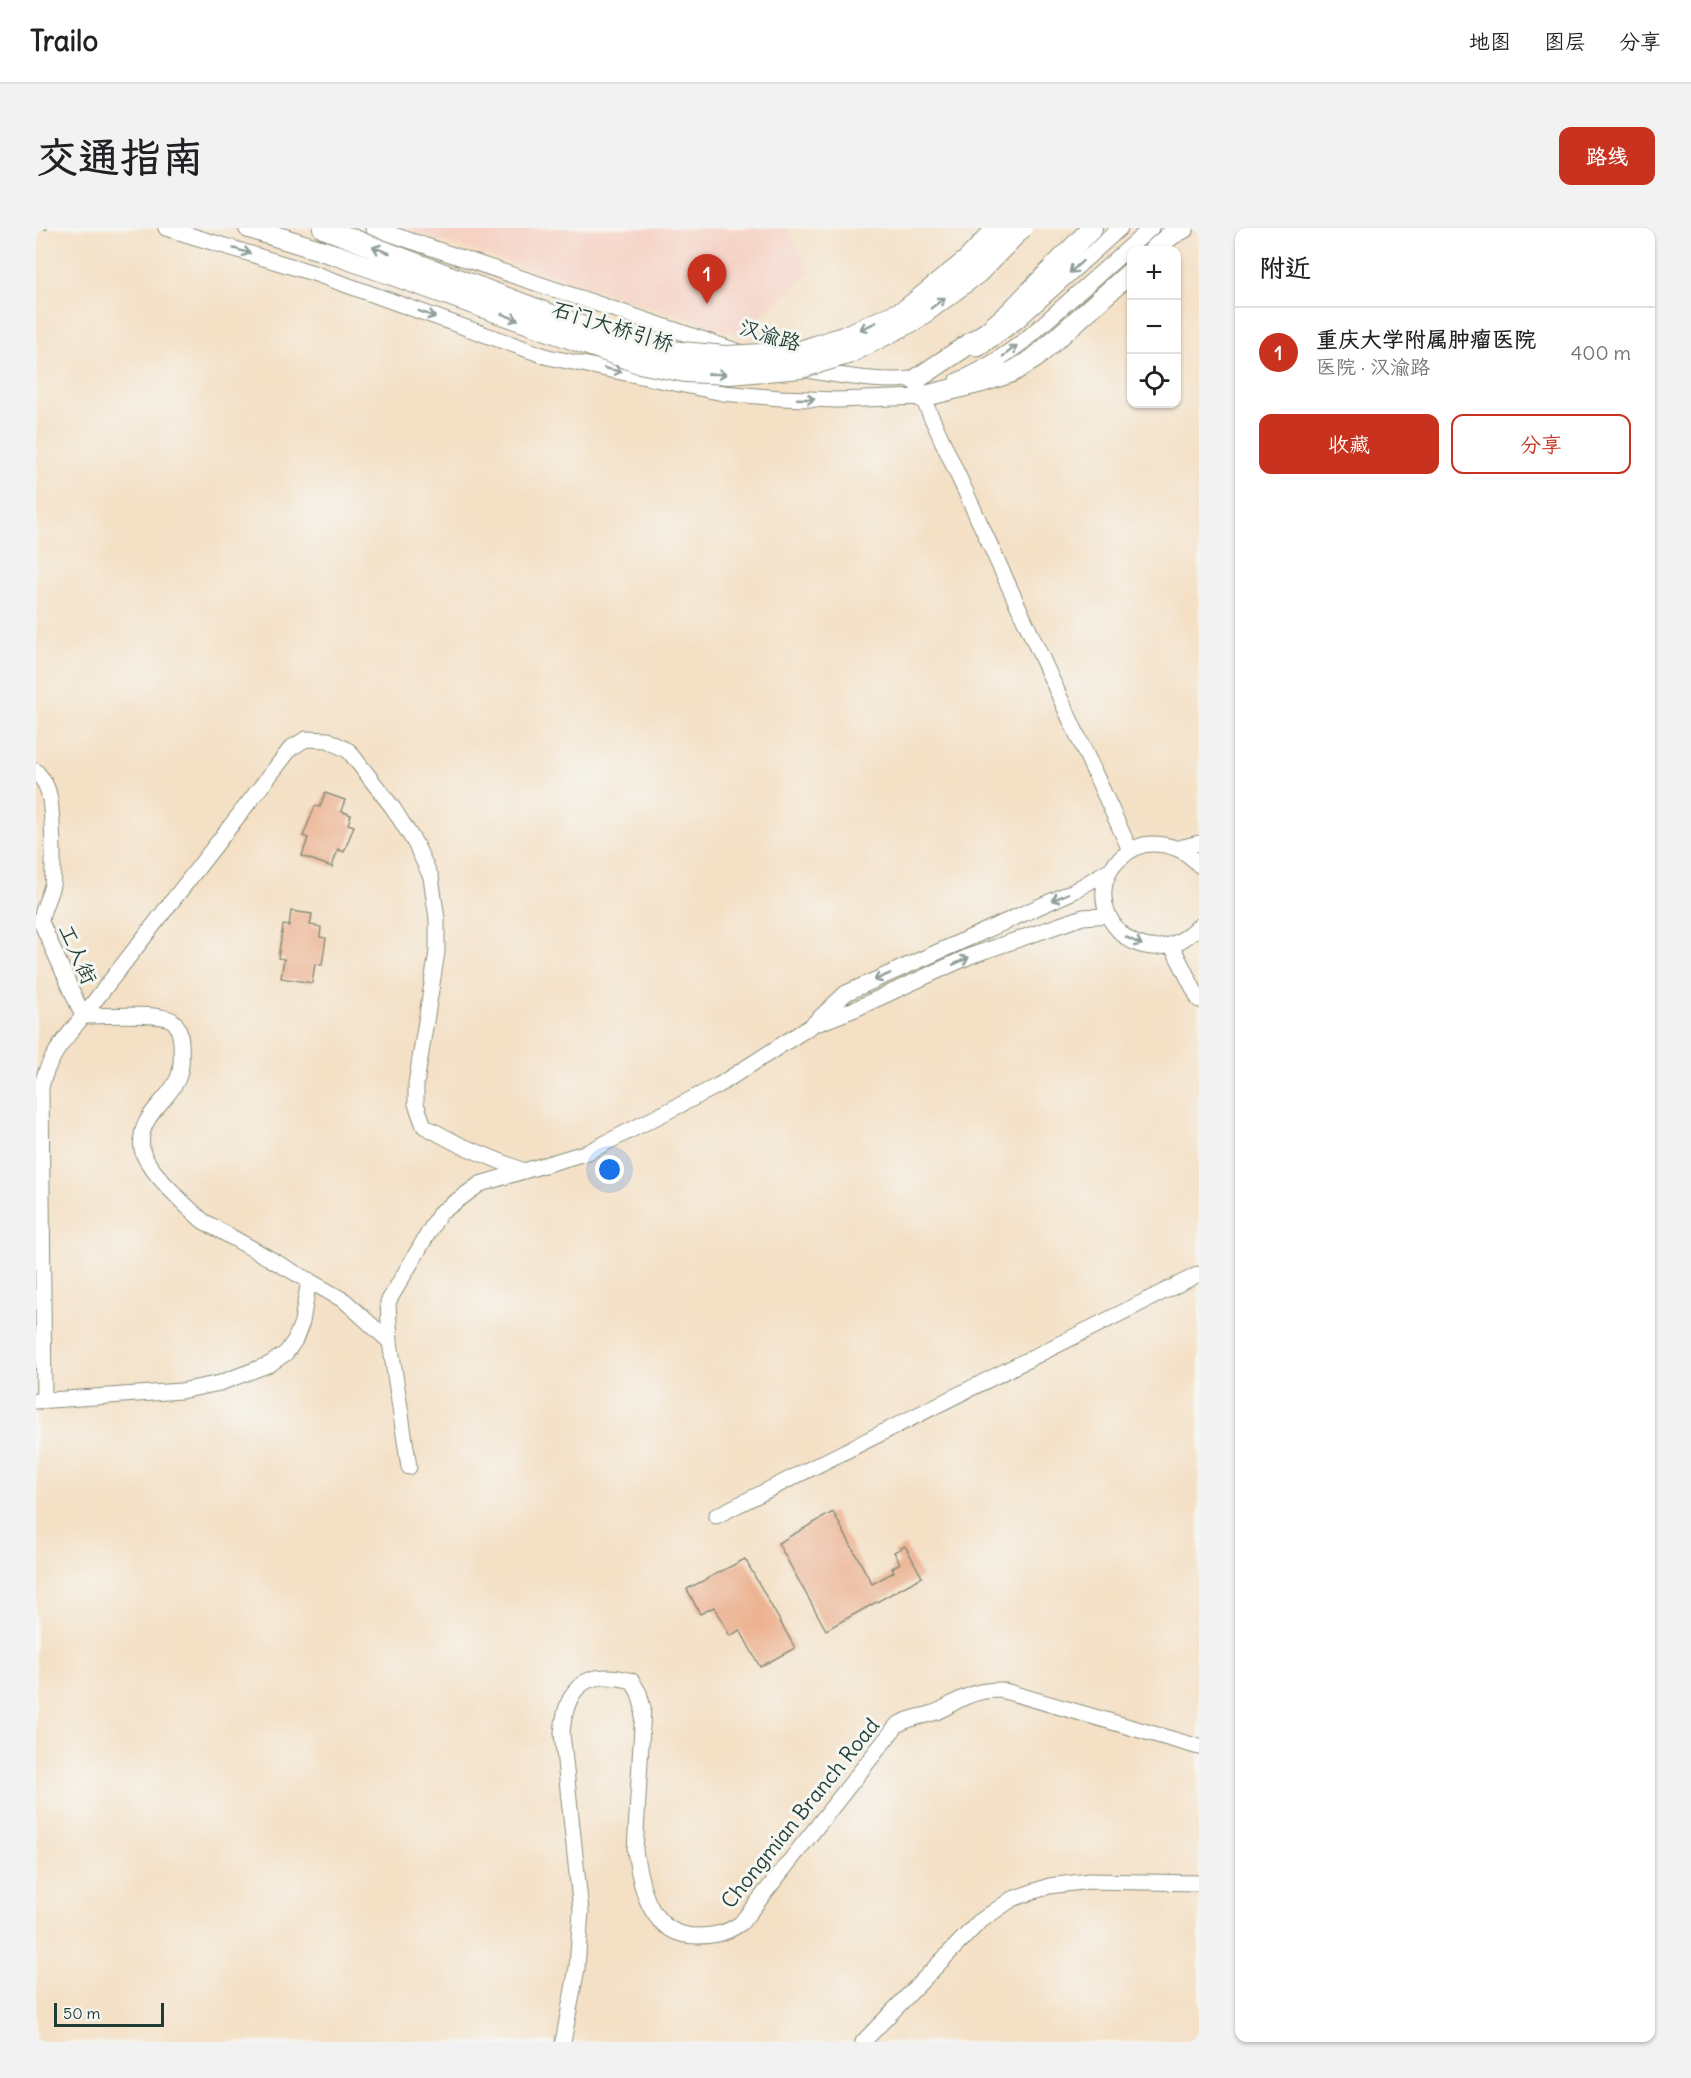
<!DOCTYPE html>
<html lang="zh">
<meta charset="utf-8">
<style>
:root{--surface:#fff;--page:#f2f2f2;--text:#202124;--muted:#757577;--line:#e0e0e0;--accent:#c8321e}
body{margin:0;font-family:Delius,"LXGW WenKai TC",sans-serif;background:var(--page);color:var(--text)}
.controls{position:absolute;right:18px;top:18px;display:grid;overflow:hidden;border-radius:12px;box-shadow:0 2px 4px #0004}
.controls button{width:54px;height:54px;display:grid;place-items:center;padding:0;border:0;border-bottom:2px solid var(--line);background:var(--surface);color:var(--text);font:30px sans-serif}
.scale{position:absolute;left:18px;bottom:15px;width:110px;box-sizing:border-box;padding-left:6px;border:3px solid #1f3d34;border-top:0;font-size:16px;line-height:21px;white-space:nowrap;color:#1f3d34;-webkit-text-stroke:4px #f6f6f2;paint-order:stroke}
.you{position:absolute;left:574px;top:942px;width:21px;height:21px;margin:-15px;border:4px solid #fff;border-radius:50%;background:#1a73e8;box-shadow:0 0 0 9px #1a73e833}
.badge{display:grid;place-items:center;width:39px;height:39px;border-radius:50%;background:var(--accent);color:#fff;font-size:20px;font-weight:700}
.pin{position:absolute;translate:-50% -50px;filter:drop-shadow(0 2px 3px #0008)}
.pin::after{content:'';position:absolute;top:32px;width:21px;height:18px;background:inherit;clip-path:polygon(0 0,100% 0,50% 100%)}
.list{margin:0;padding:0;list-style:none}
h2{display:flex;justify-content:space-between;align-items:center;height:78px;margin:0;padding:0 24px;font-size:26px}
h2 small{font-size:20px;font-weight:400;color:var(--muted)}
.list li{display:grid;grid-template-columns:39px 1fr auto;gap:18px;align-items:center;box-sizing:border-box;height:90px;padding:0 24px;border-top:2px solid var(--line)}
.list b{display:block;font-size:22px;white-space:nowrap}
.list p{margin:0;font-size:20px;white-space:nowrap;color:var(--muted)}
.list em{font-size:20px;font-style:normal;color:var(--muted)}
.actions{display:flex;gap:12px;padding:18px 24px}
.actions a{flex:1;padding:14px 0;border:2px solid var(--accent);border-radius:12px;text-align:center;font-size:21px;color:var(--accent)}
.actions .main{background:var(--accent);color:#fff}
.icon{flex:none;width:33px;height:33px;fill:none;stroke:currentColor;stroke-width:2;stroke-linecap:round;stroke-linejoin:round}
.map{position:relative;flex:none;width:1163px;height:1814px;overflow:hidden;border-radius:12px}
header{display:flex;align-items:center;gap:36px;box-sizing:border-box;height:84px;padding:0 30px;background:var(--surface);border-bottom:2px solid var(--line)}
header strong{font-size:28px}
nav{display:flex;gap:33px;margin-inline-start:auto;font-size:21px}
.intro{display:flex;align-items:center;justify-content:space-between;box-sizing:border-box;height:144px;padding:0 36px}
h1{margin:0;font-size:42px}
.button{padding:15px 27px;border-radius:12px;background:var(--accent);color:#fff;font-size:21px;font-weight:700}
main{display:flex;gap:36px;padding:0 36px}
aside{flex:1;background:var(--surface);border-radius:12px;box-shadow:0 2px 4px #0004}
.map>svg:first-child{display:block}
</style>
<header>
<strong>Trailo</strong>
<nav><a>地图</a><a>图层</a><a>分享</a></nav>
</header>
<div class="intro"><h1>交通指南</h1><a class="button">路线</a></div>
<main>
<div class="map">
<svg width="1163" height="1814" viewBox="0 0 1163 1814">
<rect width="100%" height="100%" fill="#f6f6f2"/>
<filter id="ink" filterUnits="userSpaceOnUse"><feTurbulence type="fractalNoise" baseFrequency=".0167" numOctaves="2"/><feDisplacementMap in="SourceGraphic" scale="12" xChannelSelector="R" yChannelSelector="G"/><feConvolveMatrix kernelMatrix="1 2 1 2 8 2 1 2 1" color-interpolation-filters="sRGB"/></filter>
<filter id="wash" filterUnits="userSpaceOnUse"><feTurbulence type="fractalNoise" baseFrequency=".008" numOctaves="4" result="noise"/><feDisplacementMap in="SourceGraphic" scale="24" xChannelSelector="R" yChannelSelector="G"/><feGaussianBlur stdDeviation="1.35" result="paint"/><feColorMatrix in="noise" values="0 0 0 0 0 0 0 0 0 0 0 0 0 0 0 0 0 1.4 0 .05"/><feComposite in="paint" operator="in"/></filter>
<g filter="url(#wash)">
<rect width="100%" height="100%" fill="#f4e0c5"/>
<!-- built -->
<path fill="#f6d2c5" d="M365 0H752L773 43 706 108Z"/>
<g id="blocks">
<!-- building -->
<path fill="#ecb291" d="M289 565 309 572 305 583 315 587 312 596 318 598 308 624 302 621 296 639 266 628 272 610 267 608 279 578 284 579Z
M255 683 276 686 274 697 285 699 284 709 290 710 286 737 279 736 276 755 245 750 248 731 242 730 246 704 247 697 253 698Z
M797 1284 836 1356 858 1344 856 1340 864 1335 858 1324 869 1318 886 1349 790 1402 742 1315Z
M709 1331 759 1420 724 1439 704 1402 694 1408 678 1379 664 1386 651 1361Z"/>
</g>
</g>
<g filter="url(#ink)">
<use href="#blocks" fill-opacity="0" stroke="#8a8e7c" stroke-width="1.5"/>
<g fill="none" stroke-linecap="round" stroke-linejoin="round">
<!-- minor casing -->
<g stroke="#8a8e7c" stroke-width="17">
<path id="minor" d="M130 0 277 45 512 129 687 165 744 170 801 172 885 169 893 165
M337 0 704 124
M942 121 981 93 1084 0
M765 141C794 146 863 159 889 147
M921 153C946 143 967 129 989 112L1115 0
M882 160 1094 622
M0 543C5 549 10 555 12 563 17 578 18 641 16 657 13 670 6 680 5 694L47 788
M1143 620 1163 615
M1163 637C1150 622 1135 616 1115 616 1104 616 1094 622 1086 629 1034 673 1104 759 1163 698
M1136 718 1163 772
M47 788C65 788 126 784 137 793 143 798 144 806 145 814 145 826 147 838 142 850 132 875 101 887 106 921 108 939 152 980 167 993L309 1073 354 1114
M783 795 819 781 934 728 1047 689 1072 687
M0 1173 145 1163 184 1155 234 1136 250 1125 259 1112 266 1094 273 1052
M8 1173 5 860C11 831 29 811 47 788L255 520 270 511 292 512 313 523 357 580 379 615 395 649 401 691V724L380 856V876L388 898 424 917 488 943
M373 1239 354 1114 352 1074 404 985 444 956 552 924 683 857 775 798 810 765 1038 663 1075 641
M680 1288 1163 1046
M527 1814 541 1740 545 1683 526 1505C530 1459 549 1440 596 1453L603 1465 607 1480 599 1623C605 1660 614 1708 661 1708 679 1708 691 1705 705 1695L861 1497C877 1488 882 1490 897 1485 910 1481 920 1472 932 1468 942 1463 953 1462 965 1462L1163 1519
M827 1814 943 1694 976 1671 1013 1658 1053 1653 1163 1655"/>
</g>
<!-- major casing -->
<g stroke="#8a8e7c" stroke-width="22">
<path id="major" d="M213 0 300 27
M287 0 303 6
M1118 22 1135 7 1148 0
M879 152 951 104 974 84 1056 0
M885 169 946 154 976 144 999 130 1096 43"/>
</g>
<!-- path -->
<path stroke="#8a8e7c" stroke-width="3" stroke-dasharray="1.5 4.5" stroke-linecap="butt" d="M10 2V0"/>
<!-- minor -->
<use href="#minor" stroke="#fff" stroke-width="15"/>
<!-- major -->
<use href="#major" stroke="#fff" stroke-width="20"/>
<!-- major-bridge casing -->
<g stroke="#8a8e7c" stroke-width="22" stroke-linecap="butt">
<path id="major-bridge" d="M303 6 574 109 635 123 690 128 761 124 807 109 869 82 931 32 961 0
M300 27 603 135 649 144 694 146 765 140 812 126 879 92 942 45 986 0"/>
</g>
<!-- major-bridge -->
<use href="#major-bridge" stroke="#fff" stroke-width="20"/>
</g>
<!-- one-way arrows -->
<defs><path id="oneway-shaft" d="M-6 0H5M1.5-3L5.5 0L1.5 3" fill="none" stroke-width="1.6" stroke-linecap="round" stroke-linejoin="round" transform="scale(1.5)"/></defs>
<g stroke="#8f9e9a">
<use href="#oneway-shaft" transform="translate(345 22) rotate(-159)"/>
<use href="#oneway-shaft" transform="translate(206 23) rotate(17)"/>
<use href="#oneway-shaft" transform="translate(1040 39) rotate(138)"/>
<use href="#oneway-shaft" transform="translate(902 75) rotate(-37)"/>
<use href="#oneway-shaft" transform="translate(391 86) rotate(20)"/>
<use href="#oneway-shaft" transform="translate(474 89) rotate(20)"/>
<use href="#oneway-shaft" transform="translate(832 98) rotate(156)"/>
<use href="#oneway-shaft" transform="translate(974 123) rotate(-37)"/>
<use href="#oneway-shaft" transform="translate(577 142) rotate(12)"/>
<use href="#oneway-shaft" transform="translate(681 146) rotate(2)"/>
<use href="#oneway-shaft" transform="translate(770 171) rotate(2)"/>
<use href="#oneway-shaft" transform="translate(1024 669) rotate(156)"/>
<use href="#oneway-shaft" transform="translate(1098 713) rotate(26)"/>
<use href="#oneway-shaft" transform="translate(925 733) rotate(-25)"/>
<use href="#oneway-shaft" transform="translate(846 749) rotate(156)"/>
</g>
</g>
<g text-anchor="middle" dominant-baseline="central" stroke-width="6" stroke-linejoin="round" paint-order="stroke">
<!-- street labels -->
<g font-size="21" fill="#1f3d34" stroke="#f6f6f2">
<text transform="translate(577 98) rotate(17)">石门大桥引桥</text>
<text transform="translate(734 107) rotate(16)">汉渝路</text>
<text transform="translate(42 726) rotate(66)">工人街</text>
<text transform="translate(764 1585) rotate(-51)">Chongmian Branch Road</text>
</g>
</g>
</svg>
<div class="controls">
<button>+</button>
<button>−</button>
<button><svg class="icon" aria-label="locate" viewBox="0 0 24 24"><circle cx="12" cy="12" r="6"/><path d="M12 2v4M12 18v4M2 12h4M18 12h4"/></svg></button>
</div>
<div class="scale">50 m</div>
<div class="you"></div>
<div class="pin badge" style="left:671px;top:76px">1</div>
</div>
<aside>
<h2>附近<small></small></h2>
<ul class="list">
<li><span class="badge">1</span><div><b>重庆大学附属肿瘤医院</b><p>医院 · 汉渝路</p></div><em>400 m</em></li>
</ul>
<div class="actions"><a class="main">收藏</a><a>分享</a></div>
</aside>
</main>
